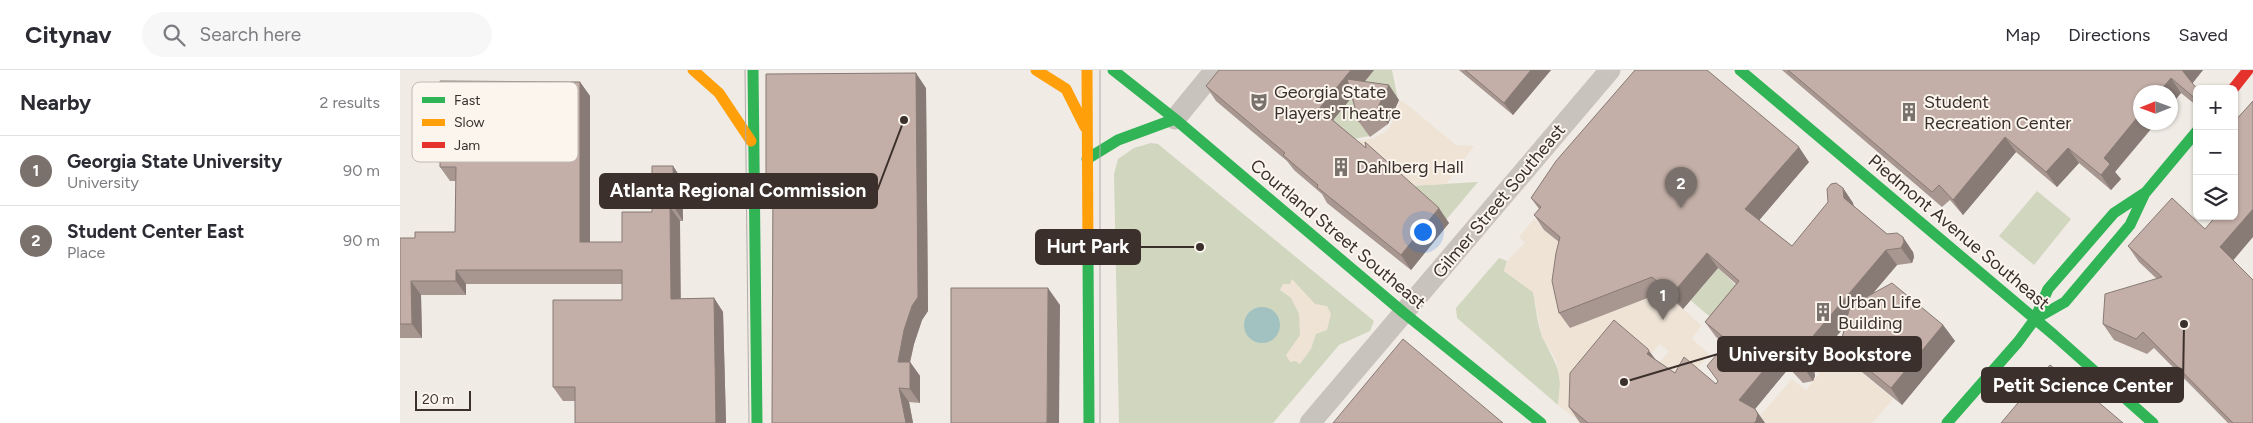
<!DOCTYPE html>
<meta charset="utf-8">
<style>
:root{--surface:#fff;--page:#f7f7f7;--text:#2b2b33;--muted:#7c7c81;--line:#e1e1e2;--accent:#7a716c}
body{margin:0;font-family:Figtree,sans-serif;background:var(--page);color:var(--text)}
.controls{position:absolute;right:15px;top:15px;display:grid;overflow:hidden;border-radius:8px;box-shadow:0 1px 4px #0004}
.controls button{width:45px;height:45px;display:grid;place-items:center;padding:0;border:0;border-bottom:1px solid var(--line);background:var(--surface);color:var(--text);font:25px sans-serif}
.compass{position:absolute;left:1733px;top:15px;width:45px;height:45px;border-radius:50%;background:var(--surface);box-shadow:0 1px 4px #0004;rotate:269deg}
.scale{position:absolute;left:15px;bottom:12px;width:56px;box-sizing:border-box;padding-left:5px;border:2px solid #3b302b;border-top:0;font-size:14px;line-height:18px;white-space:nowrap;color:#3b302b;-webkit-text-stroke:4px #fbf5ee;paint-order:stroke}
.you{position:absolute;left:1022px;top:161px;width:18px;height:18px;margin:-12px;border:4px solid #fff;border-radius:50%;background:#1a73e8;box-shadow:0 0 0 8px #1a73e833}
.badge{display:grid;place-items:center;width:32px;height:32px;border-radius:50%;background:var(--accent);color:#fff;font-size:16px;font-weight:700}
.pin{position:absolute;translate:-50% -41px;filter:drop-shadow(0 1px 2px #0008)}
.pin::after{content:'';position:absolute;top:26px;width:18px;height:15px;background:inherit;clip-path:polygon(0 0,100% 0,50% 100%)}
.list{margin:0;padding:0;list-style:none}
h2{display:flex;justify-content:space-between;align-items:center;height:65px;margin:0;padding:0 20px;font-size:21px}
h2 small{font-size:16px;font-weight:400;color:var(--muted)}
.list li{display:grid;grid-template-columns:32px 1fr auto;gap:15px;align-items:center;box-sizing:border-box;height:70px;padding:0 20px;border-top:1px solid var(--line)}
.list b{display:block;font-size:19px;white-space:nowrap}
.list p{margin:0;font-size:16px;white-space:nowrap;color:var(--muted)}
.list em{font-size:16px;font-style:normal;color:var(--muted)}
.icon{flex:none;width:28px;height:28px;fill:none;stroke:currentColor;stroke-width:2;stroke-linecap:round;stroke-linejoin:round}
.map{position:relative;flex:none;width:1853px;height:353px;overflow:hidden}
header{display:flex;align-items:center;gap:30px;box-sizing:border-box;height:70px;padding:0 25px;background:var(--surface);border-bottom:1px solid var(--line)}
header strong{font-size:24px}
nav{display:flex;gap:28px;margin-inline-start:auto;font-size:18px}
.search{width:350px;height:45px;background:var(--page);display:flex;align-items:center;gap:12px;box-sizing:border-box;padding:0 18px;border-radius:28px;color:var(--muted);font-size:19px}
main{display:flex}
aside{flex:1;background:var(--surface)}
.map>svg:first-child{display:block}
</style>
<header>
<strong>Citynav</strong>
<div class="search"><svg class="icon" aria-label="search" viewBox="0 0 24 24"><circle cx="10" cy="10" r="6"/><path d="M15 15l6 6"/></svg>Search here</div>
<nav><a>Map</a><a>Directions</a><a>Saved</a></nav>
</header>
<main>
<aside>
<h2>Nearby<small>2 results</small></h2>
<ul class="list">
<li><span class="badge">1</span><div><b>Georgia State University</b><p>University</p></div><em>90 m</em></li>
<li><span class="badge">2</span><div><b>Student Center East</b><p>Place</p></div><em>90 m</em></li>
</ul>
</aside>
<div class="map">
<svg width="1853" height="353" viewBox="0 0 1853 353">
<rect width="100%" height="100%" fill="#f0ebe5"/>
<!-- green -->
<path fill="#d1d6bf" d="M974 0H992L998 30 969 66 949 70 927 58Z
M751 73 758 74 974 251 970 261 939 275 873 353H719L714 104 718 89 734 78Z
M1078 112 1046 150 1008 116Z
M1637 121 1671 149 1634 195 1599 166Z
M1099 188 1107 191 1104 201 1133 222C1136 237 1137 255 1143 268 1156 296 1164 301 1158 335L1057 248 1056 238Z
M1318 198 1348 227 1323 258 1276 218 1299 221Z"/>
<!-- plaza -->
<path fill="#eee3d5" d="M999 31 1004 32 1056 75 1074 76 1046 114 1008 116 956 71 972 69 987 61 998 43Z
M1134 149 1144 160 1255 224 1262 234 1269 227 1301 255 1292 269 1309 284 1282 317 1258 294 1269 281 1260 274 1249 286 1180 318V352L1158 335 1160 313 1158 300 1156 290 1142 267 1133 222 1104 201 1107 191 1125 173 1119 167Z
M892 209 915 234 927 236 931 244 927 260 916 264 911 279 900 294 895 291 890 292 886 285 900 265 899 244 891 228 880 220 883 214H890Z
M1437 265 1454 280 1451 293 1493 329 1472 353H1366L1359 347 1392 309 1406 320 1419 304 1410 297Z"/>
<!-- water -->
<path fill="#a1c2c1" d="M844 255a18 18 0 1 1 36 0a18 18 0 1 1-36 0Z"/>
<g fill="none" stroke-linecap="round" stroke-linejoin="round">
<!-- street -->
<path stroke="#c9c3be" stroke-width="21" d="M775 49 815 0
M910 353 1210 0"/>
<!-- fast -->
<path stroke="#30b455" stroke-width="11" d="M353 0 357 353
M713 0 775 49 1004 243 1141 353
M1340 0 1654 265 1753 353
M687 89 718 70 775 49
M688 184 689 353
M1635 249 1665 232 1730 155 1745 123
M1547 353 1618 272 1635 249 1648 219 1714 143 1746 122 1797 61"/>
<!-- slow -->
<path stroke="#ff9f0a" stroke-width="11" d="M293 0 319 23 351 71
M636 0 666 19 685 57
M687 0 688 184"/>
<!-- jam -->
<path stroke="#e5322d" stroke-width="11" d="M1833 19 1848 0"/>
<!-- tram -->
<path stroke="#b1aca8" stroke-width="1" d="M345 0 349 353
M700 0V353"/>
</g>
<!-- wall -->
<path fill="#a89690" d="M974 0 965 11 999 30 988 54 970 67 959 52 952 27 933 50 1049 153 1011 200 927 133 922 124 894 100 887 91 816 31 806 16Z
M1059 0H1151L1113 45Z
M1382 0H1803L1792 13 1797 19V36L1781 23 1770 36V22L1715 102 1721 109 1711 120 1679 93 1657 117 1616 82 1563 145 1550 130 1542 137Z
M180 12 190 26V172H222L252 142 273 96 282 110 283 151H280V229L314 228 323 242 326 353H175V331H163L153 317 222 230V214H66V225H21L22 268H0V168H15L55 162 56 111H50L40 97Z
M526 18 528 241 522 250 514 274 510 292 520 306V333L509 332 513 353H372L373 114 366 105Z
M1853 31 1833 190 1853 353H1828L1754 278 1747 284 1714 270 1703 254 1757 209 1739 192 1728 176 1805 159 1834 146V52Z
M1409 92 1359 150 1392 176 1443 118 1453 133 1454 136 1487 164 1513 182 1514 187 1512 193 1497 195 1473 223 1543 255 1555 271 1502 335 1451 293 1440 276 1445 256 1413 294 1415 306 1413 311 1403 313 1389 298 1355 339 1365 353H1180L1169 337 1249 281 1256 290 1275 303 1316 314 1318 311 1325 275 1316 267 1305 252 1336 214 1318 198 1283 239 1263 222 1170 258 1159 243V172L1144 160 1134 145 1139 139 1131 128Z"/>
<!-- shaded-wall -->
<path fill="#887a75" d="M951 0H974L930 54 919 39Z
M1131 0H1151L1113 45 1104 33Z
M1782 0H1803L1792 14Z
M516 3 526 18 528 241 522 250 514 274 510 292 520 306V333L510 319 498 292 504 260Z
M1771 8 1781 23 1770 36V22H1759Z
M180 12 190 26V186L180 172Z
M989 15 999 30 988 54 977 39Z
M1740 44V52H1757L1715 102 1721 109 1711 120 1701 105 1704 88Z
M1605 67 1616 82 1563 145 1553 130Z
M1399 77 1409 92 1356 154 1345 139Z
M1668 78 1679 93 1657 117 1646 102Z
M273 96 282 110 283 151 274 137Z
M1443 118 1453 133 1454 143 1444 128Z
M270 137 280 151 281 243 271 229Z
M1039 138 1049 153 1011 200 1001 185Z
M1853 139V167L1831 193 1820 177Z
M1503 167 1513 182 1514 187 1512 193 1501 178Z
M1486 180 1497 195 1413 294 1415 306 1413 311 1402 295V279Z
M1307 183 1318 198 1283 239 1272 224Z
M56 200 66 214V225L56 211Z
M11 211 21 225 22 268 12 254Z
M648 218 660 235 659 353H647Z
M314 228 323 242 326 353H316Z
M1543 255 1555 271 1502 335 1491 318Z
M1249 281 1260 296 1247 284Z
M1378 283 1389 298 1355 339 1365 353H1354L1339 330Z
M499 318 509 332 513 353H506Z"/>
<!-- building -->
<path fill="#c3afa7" stroke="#887a75" d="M819 0H951L919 39 966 78 965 72 1039 138 1001 185 917 117 918 115 883 85 885 83 806 16Z
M1065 0H1131L1104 33Z
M1235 0H1307L1399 77 1345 139 1392 176 1428 132 1427 119 1431 114 1436 113 1443 118 1444 128 1487 164 1497 163 1503 167 1504 172 1501 178 1486 180 1402 279 1405 291 1402 295 1393 298 1378 283 1339 330 1355 339 1358 344 1356 351 1354 353H1188L1169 337 1170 303 1214 250 1248 279 1249 281 1247 284 1275 303 1284 287 1316 314 1318 311 1307 296 1328 271 1305 252 1339 211 1307 183 1272 224 1252 207 1159 243 1152 211 1156 183 1160 167 1134 145 1141 137 1131 128 1156 91Z
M1388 0H1782L1797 19V30L1771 8 1759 22H1740V44L1704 88 1710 94 1701 105 1668 78 1646 102 1605 67 1553 130 1539 115 1532 122Z
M516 3 518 227 512 236 504 260 498 292H510V319L499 318 506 353H372L373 105H366V4Z
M947 9 989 15 977 39 959 52Z
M40 11 180 12V172H222V142H252V96H273L274 137H270L271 229 314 228 316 353H175V317H153V230H222V200H56V211H11L12 254H0V168H15V162H55L56 97H40Z
M1853 31V139L1820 177 1853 210V353H1833L1743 262 1736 269 1703 254 1705 224 1762 207 1728 176 1772 128 1805 159 1816 146H1834V125L1836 123 1834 122V52Z
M1492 213 1543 255 1491 318 1440 276 1450 236Z
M551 218H648L647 353H551Z
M1003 269 1103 353H933Z
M1650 295 1655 299 1657 297 1723 353H1601Z"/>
<!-- icons -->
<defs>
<g id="theatre-bare" transform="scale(1.5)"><path d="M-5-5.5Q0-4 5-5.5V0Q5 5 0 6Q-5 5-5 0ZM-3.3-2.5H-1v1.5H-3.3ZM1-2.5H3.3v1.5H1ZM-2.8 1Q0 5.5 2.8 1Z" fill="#7a716c" stroke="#fbf5ee" stroke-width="2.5" paint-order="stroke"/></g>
<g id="building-bare" transform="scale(1.5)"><path d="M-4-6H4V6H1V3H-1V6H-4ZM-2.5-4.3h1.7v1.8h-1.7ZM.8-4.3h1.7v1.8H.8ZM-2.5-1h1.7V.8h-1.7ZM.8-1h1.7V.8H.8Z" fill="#7a716c" stroke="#fbf5ee" stroke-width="2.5" paint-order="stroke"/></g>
</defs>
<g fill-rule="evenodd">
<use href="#theatre-bare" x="859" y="32"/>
<use href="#building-bare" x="1509" y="42"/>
<use href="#building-bare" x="941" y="97"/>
<use href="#building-bare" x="1423" y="242"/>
</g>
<g text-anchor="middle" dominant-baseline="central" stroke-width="4" stroke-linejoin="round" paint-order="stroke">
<!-- poi labels -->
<g font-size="18" fill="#3b302b" stroke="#fbf5ee" text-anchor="start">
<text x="874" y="22">Georgia State<tspan x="874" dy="21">Players' Theatre</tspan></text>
<text x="1524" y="32">Student<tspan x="1524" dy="21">Recreation Center</tspan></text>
<text x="956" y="97">Dahlberg Hall</text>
<text x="1438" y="232">Urban Life<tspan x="1438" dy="21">Building</tspan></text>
</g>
<!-- street labels -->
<g font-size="18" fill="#3b302b" stroke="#fbf5ee">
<text transform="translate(1099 131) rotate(-50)">Gilmer Street Southeast</text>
<text transform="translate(1559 162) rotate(40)">Piedmont Avenue Southeast</text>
<text transform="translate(938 164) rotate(40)">Courtland Street Southeast</text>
</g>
</g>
<!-- legend -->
<rect x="12" y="12" width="166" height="80" rx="8" fill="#fbf5ee" stroke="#c1bab4" stroke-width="1"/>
<rect x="22" y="27" width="23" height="6" fill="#30b455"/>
<rect x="22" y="49" width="23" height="7" fill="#ff9f0a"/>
<rect x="22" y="72" width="23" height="6" fill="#e5322d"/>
<g font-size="14" fill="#3b302b">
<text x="54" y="35">Fast</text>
<text x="54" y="57">Slow</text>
<text x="54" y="80">Jam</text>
</g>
<!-- callouts -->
<path fill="none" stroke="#3b302b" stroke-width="2" d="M504 50L477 121M800 177L740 177M1224 312L1318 284M1784 254L1783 315"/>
<g fill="#3b302b" stroke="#fbf5ee" stroke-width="2">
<circle cx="504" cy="50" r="5"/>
<circle cx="800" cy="177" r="5"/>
<circle cx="1224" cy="312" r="5"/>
<circle cx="1784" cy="254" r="5"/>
</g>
<g fill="#3b302b" stroke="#3b302b" stroke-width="2">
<rect x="200" y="104" width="277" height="34" rx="5"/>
<rect x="636" y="160" width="104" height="34" rx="5"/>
<rect x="1318" y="267" width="203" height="34" rx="5"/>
<rect x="1582" y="298" width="201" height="34" rx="5"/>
</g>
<g font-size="19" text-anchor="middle" font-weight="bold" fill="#fff">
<text x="338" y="127">Atlanta Regional Commission</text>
<text x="688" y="183">Hurt Park</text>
<text x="1420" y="291">University Bookstore</text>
<text x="1683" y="322">Petit Science Center</text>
</g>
</svg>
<div class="controls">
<button>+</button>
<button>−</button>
<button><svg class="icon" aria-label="layers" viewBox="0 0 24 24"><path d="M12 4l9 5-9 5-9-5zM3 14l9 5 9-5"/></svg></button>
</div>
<svg class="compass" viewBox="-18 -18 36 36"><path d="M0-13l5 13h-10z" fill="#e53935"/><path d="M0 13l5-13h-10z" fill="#7c7c81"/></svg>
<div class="scale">20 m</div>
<div class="you"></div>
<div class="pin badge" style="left:1263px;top:250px">1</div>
<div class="pin badge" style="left:1281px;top:138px">2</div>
</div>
</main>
